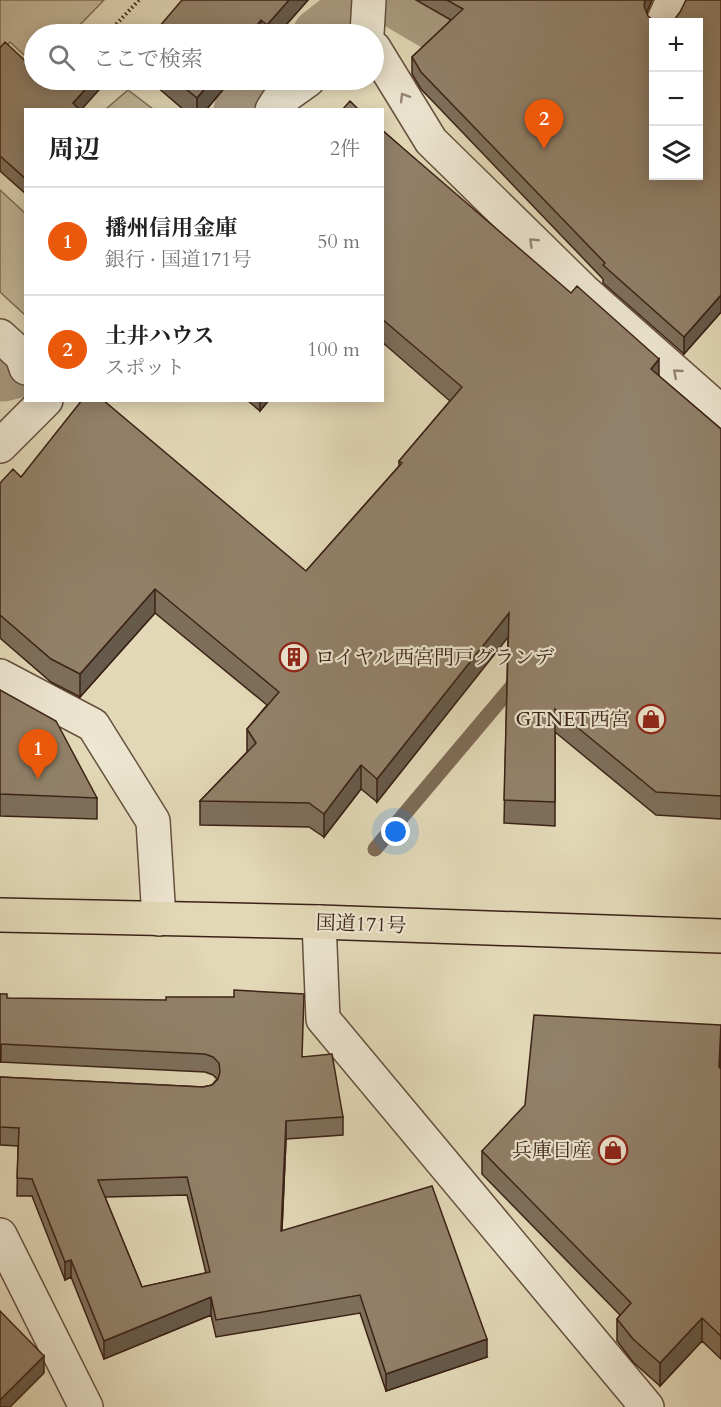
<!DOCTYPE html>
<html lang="ja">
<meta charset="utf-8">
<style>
:root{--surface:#fff;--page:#f6f6f6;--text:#222;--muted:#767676;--line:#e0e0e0;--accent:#ea580c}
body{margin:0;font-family:Cardo,"Noto Serif JP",serif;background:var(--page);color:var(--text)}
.controls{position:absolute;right:18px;top:18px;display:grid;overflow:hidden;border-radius:0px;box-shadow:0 3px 15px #0003}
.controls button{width:54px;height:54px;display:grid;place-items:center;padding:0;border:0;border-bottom:2px solid var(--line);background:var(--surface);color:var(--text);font:30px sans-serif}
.you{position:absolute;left:396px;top:832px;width:21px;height:21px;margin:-15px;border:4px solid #fff;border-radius:50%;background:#1a73e8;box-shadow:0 0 0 9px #1a73e833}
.badge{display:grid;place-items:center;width:39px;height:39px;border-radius:50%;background:var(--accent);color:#fff;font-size:20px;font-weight:700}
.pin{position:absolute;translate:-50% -50px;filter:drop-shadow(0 2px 3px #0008)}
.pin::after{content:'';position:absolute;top:32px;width:21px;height:18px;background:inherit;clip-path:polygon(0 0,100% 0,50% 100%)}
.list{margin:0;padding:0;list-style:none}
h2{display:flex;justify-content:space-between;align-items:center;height:78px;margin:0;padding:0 24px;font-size:26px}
h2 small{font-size:20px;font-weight:400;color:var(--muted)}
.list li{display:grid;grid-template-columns:39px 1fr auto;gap:18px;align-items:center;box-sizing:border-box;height:108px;padding:0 24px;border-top:2px solid var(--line)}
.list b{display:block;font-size:22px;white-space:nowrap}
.list p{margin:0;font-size:20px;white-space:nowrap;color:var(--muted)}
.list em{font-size:20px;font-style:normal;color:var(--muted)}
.icon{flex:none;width:33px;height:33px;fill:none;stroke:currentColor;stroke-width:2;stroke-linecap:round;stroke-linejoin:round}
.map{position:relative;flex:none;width:721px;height:1407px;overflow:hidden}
.search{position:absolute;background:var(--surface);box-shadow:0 3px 15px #0003;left:24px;top:24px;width:360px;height:66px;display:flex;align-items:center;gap:15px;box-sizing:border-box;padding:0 21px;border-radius:33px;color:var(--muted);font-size:22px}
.panel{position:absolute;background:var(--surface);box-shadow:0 3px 15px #0003;left:24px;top:108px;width:360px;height:294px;border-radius:0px}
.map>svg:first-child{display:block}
</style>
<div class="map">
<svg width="721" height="1407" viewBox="0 0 721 1407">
<rect width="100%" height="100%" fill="#e3d9b8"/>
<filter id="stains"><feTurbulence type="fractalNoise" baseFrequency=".00333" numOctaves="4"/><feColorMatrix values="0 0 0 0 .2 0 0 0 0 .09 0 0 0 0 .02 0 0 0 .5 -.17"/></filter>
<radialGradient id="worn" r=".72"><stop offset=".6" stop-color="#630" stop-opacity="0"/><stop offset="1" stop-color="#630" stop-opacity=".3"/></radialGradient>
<!-- green -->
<path fill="#c6ba9c" stroke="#806e59" stroke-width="1.5" d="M0 0H104L71 34H34V64L10 42 0 53Z
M128 90 153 109H106Z
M0 190 25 213V315L0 292Z"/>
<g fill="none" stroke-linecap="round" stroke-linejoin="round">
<!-- stream -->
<path stroke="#7e6b56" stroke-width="15" d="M375 849 520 677"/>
<!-- canal -->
<path stroke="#aa9b81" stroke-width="51" d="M391 0 502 65
M318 34 349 10 383 0
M239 110 255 85 262 80
M0 373 4 376 26 370"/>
<!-- minor casing -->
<g stroke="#65503e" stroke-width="36">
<path id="minor" d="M663 22 673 0
M367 34 369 0
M374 48 431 141 584 291 721 412
M272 110 277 102 308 80
M0 336 22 356 26 368
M0 446 46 400
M0 676 93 725 153 821 159 919
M319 922 323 1019 647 1407
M0 1235 86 1407"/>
</g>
<!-- trunk casing -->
<g stroke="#3b2216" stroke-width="36">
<path id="trunk" d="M0 915 319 922 721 936"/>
</g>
<!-- path -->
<path stroke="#3b2216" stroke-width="4" stroke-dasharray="1.5 3" stroke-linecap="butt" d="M107 34 139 0"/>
<!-- minor -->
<use href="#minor" stroke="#ede6d1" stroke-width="33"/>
<!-- trunk -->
<use href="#trunk" stroke="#e3d9b8" stroke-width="33"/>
</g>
<!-- wall -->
<path fill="#7e6f5b" stroke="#3b2216" stroke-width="1.5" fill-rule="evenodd" d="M308 0 278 34H153Z
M416 0H652L647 12 654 176 721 0V312L684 354 603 283V279L421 89 412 74V57L451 20Z
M0 48 34 80H107V81L26 110V194L0 171Z
M149 80H231L206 110H184Z
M382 130 659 376 721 429V819L656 815 555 732V826L504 823 508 637 377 802 361 789 324 837 309 827 200 825V801L247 752V729L267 705 155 613 80 697 51 682 0 638V483L21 477 306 571 399 466V461L450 401 382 342Z
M247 400H269L260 411Z
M0 690 97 798V819L0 816Z
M0 994 7 998 303 1057 343 1117V1135L286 1139 282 1231 487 1357 386 1391 360 1313 216 1337 211 1315 104 1359 71 1277 65 1280 32 1196H17L18 1146 0 1145V1077L203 1087 212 1085 217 1079 213 1075 205 1072 0 1062ZM187 1195 206 1273 142 1287 105 1197Z
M721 1025 720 1068 721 1069V1359L702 1341 660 1386 633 1362 617 1341V1319L620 1315 482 1174V1151Z"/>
<!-- shaded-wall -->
<path fill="#665a4a" stroke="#3b2216" stroke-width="1.5" d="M289 0H308L278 34H267V25Z
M645 0H652L646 14 644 6Z
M261 20V34H250Z
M94 80H107V81L81 110H73V103Z
M212 80H231L206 110H197V98Z
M721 295V312L684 354V337Z
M659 359V382L651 369Z
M260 400H269L260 411Z
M155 589V613L80 697V674Z
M509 613V636L377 802V779Z
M361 765V789L324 837V814Z
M721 1032V1055L719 1090V1067Z
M0 1044H1V1062H0Z
M286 1121V1139L281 1249V1231Z
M71 1260V1277L65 1280V1262Z
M211 1297V1315L104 1359V1341Z
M702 1318V1341L660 1386V1363Z
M487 1339V1357L386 1391V1374Z
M44 1356V1373L10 1407H0V1400Z"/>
<!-- building -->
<path fill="#92816a" stroke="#3b2216" stroke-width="1.5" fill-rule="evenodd" d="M182 0H289L267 25 261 20 250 34H153Z
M447 0H645L644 6 648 16 656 22H660H654V176H699V22H667L674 20 680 12 686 0H721V295L684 337 603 265 605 263 421 72 412 57 463 9Z
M5 42 34 69V80H94L73 103 80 110H26V179L0 156V48Z
M175 80H212L197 98Z
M350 101 359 110H342Z
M382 130 571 293 577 286 659 359 651 369 721 429V796L656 792 555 709V802L504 800 509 613 377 779 361 765 324 814 309 803 200 801 256 743 247 729 279 692 155 589 80 674 51 659 0 615V483L13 469 21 477 82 400H103L306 571 402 463 399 461 462 387 382 319Z
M0 690 56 721 97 798 0 794Z
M234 990 304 994 302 1057 332 1054 343 1117 286 1121 281 1231 432 1186 487 1339 386 1374 360 1295 216 1320 211 1297 104 1341 71 1260 65 1262 32 1179 17 1178 19 1128 0 1127V1077L203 1087 212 1085 218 1079 220 1072 219 1063 213 1057 205 1054 0 1044V994H7V998L166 1000V997H234ZM187 1177 210 1272 142 1287 98 1180Z
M534 1015 721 1025 719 1067 721 1069V1336L702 1318 660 1363 633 1339 617 1319 631 1303 482 1151 525 1105Z
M0 1311 44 1356 0 1400Z"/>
<!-- one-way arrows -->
<defs><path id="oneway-chevron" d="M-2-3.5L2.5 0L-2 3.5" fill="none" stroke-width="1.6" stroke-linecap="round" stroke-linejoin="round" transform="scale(1.5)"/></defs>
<g stroke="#948474">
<use href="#oneway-chevron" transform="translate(404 97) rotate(-121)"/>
<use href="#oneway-chevron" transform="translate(533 242) rotate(-136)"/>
<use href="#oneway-chevron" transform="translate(677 373) rotate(-139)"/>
</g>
<!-- icons -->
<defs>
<g id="building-ring" transform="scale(1.5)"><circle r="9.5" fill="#ede6d1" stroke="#8f2418" stroke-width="1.5"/><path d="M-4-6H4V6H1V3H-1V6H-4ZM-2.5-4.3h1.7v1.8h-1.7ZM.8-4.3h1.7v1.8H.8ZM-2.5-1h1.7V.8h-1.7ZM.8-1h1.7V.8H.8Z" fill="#8f2418"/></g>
<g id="shop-ring" transform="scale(1.5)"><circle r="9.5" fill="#ede6d1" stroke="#8f2418" stroke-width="1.5"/><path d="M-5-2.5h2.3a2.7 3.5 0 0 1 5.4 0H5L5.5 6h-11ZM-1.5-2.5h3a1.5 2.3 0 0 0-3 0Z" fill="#8f2418"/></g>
</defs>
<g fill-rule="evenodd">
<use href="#building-ring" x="294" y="657"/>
<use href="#shop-ring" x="651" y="719"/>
<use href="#shop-ring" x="613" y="1150"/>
</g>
<g text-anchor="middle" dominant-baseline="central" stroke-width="4.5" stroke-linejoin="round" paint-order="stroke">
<!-- poi labels -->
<g font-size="20" fill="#3b2216" stroke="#ede6d1" text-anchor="end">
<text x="315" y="657" text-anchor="start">ロイヤル西宮門戸グランデ</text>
<text x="630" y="719">GTNET西宮</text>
<text x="592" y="1150">兵庫日産</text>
</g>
<!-- street labels -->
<g font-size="20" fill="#3b2216" stroke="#ede6d1">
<text transform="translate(361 924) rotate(2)">国道171号</text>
</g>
</g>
<rect width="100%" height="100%" filter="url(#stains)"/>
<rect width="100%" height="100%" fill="url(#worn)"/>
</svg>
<div class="controls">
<button>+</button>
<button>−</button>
<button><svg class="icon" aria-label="layers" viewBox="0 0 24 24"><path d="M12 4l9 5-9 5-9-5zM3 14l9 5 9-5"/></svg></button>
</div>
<div class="you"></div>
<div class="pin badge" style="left:38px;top:779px">1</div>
<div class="pin badge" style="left:544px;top:149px">2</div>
<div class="search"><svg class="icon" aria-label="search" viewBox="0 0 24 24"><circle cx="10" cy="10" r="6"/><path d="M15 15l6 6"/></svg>ここで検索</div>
<section class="panel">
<h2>周辺<small>2件</small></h2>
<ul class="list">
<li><span class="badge">1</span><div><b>播州信用金庫</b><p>銀行 · 国道171号</p></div><em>50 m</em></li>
<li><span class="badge">2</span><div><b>土井ハウス</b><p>スポット</p></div><em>100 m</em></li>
</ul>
</section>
</div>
